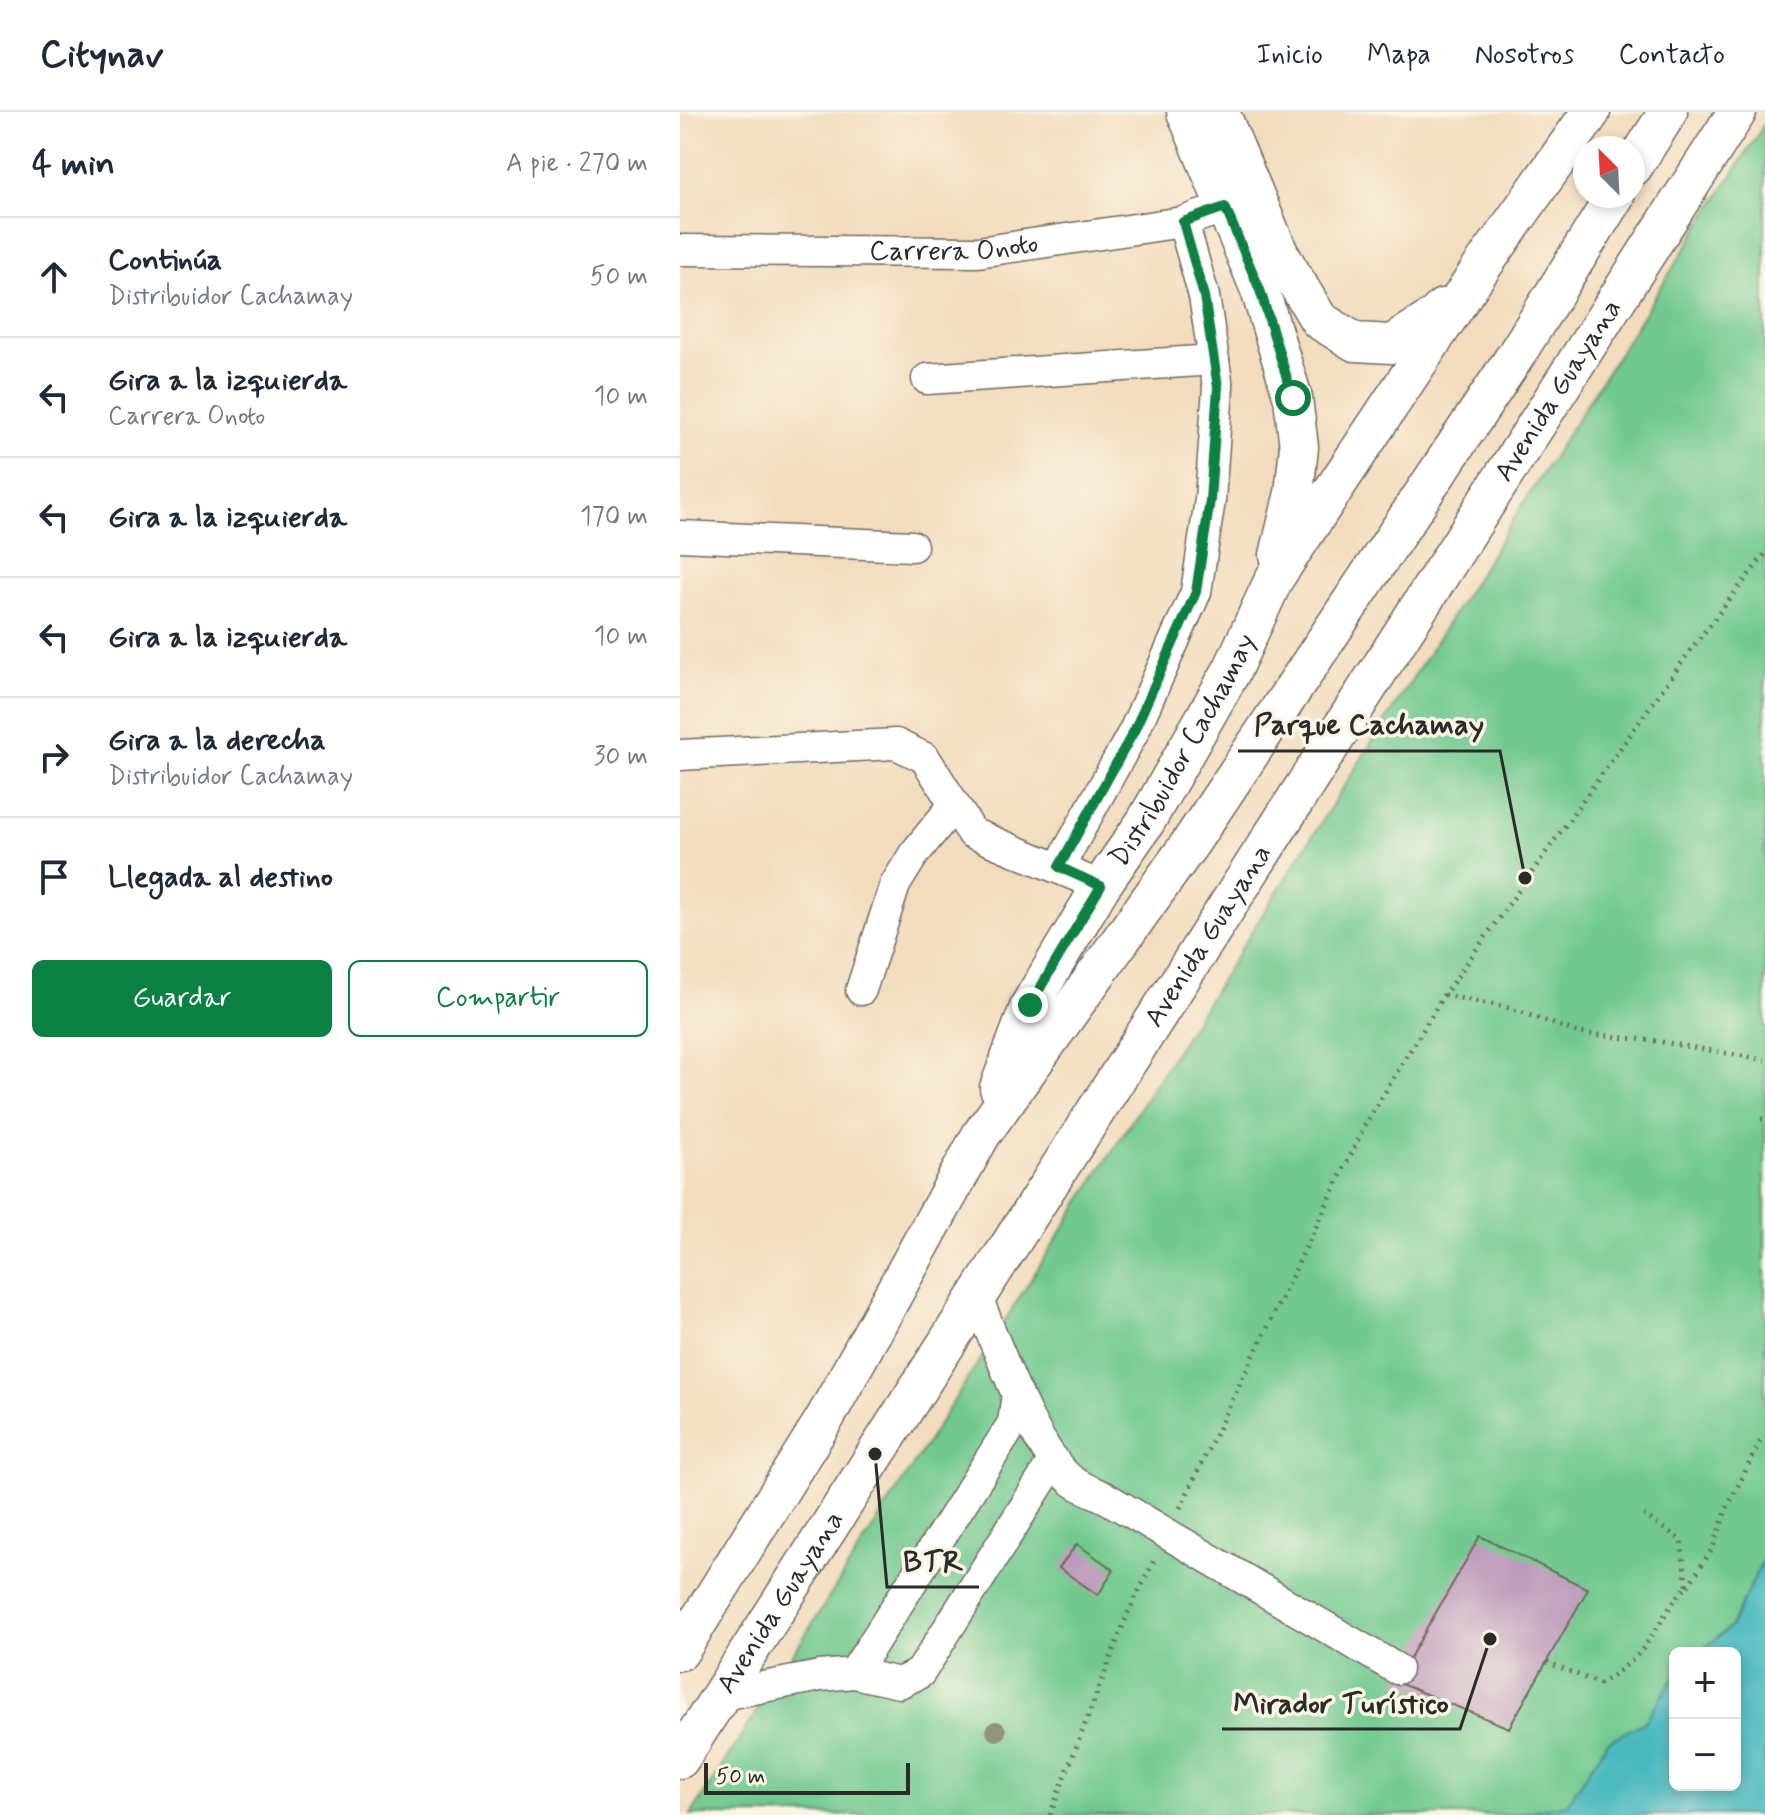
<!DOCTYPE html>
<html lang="es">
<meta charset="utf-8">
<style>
:root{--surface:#fff;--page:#f6f6f7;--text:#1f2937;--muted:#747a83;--line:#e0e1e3;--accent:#0b8043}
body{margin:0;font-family:Mynerve,sans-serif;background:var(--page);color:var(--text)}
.controls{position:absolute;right:24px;bottom:24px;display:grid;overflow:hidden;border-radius:12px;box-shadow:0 4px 12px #0003}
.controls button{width:72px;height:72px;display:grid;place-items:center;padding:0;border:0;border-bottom:2px solid var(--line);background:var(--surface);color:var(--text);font:40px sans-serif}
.compass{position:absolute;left:893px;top:24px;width:72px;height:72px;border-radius:50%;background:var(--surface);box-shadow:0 4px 12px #0003;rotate:336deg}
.scale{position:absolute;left:24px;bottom:20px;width:206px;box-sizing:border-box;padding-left:8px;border:4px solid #2b2b2b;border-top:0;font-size:22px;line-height:28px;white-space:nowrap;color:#2b2b2b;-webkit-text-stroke:6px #fcf5e5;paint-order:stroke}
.stop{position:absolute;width:24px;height:24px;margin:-18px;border:6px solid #0b8043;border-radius:50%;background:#fff}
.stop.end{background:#0b8043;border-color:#fff;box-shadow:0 2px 8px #0008}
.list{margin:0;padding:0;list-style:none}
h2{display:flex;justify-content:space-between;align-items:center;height:104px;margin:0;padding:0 32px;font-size:34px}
h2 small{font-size:26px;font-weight:400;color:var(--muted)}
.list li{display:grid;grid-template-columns:52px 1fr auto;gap:24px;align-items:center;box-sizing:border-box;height:120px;padding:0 32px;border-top:2px solid var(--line)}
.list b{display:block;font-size:30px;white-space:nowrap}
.list p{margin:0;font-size:26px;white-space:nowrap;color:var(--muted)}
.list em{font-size:26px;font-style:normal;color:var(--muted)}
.actions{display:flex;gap:16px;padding:24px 32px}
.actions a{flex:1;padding:18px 0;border:2px solid var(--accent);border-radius:12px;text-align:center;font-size:28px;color:var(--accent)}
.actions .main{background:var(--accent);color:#fff}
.icon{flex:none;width:44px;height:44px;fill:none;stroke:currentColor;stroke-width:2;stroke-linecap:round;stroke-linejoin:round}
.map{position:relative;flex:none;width:1085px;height:1703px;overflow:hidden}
header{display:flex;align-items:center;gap:48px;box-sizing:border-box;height:112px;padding:0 40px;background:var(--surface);border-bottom:2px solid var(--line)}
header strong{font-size:38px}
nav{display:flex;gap:44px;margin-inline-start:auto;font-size:28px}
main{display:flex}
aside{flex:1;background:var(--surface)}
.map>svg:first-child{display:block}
</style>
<header>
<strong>Citynav</strong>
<nav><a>Inicio</a><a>Mapa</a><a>Nosotros</a><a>Contacto</a></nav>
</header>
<main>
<aside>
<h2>4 min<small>A pie · 270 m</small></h2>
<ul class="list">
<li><svg class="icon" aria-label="ahead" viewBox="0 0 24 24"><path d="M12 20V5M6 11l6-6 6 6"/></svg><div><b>Continúa</b><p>Distribuidor Cachamay</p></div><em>50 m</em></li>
<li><svg class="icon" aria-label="left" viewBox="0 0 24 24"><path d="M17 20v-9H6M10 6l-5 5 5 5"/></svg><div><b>Gira a la izquierda</b><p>Carrera Onoto</p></div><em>10 m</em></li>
<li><svg class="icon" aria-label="left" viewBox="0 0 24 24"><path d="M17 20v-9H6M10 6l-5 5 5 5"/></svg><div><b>Gira a la izquierda</b></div><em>170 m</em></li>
<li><svg class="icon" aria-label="left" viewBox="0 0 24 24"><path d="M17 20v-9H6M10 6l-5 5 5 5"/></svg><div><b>Gira a la izquierda</b></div><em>10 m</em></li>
<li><svg class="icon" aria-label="right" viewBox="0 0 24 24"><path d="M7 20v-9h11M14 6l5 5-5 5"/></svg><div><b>Gira a la derecha</b><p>Distribuidor Cachamay</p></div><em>30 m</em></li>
<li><svg class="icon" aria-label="arrive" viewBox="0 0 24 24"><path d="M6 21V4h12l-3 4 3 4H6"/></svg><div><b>Llegada al destino</b></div></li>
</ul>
<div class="actions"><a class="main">Guardar</a><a>Compartir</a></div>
</aside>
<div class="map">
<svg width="1085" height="1703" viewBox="0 0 1085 1703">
<rect width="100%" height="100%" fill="#fcf5e5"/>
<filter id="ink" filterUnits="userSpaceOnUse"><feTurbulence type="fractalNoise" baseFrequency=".0125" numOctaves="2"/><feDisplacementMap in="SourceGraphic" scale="16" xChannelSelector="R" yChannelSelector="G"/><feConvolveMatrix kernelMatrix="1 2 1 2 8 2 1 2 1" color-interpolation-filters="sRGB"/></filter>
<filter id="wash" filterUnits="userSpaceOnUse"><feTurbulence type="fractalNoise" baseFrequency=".006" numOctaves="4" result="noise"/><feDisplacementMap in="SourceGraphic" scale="32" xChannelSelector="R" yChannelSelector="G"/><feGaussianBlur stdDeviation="1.8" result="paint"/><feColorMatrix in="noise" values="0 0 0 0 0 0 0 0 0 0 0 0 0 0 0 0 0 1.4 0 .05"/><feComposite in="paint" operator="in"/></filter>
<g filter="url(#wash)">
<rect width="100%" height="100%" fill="#f2dcbd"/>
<!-- green -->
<path fill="#71c98f" stroke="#4e7a5d" stroke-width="2" d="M1085 11V1521L1055 1541H995V1640L947 1703H11Z"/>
<!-- water -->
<path fill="#4ab9c0" stroke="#3a7276" stroke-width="2" d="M1085 1443V1703H832L887 1692 928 1629 965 1610 995 1564V1673H1055V1541H1019L1051 1514Z"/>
<g id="blocks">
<!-- building -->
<path fill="#bd9bbc" d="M800 1424 908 1477 829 1616 716 1570Z
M397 1432 434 1458 418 1483 379 1456Z"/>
</g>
</g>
<g filter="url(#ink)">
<use href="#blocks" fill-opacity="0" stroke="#71695e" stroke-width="2"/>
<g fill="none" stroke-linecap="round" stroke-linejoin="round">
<!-- minor casing -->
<g stroke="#71695e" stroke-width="33">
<g id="minor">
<path id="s1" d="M0 138 298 140 503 110 545 95"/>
<path d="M247 267 534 248"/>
<path d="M0 424 232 434"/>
<path d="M0 643 216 632 245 646 292 721 421 774"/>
<path d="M379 755 454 619 516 480 530 388 538 275 524 184 503 110"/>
<path d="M181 878 215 773 234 742 274 693"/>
<path d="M296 1183C315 1229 356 1344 394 1370 404 1377 417 1381 428 1387L717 1557"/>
<path d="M174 1561 219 1571 240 1561 373 1350"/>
<path d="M42 1583 140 1564 174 1561 333 1311 337 1281"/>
</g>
</g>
<!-- major casing -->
<g stroke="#71695e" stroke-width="41">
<g id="major">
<path d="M506 0 580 178 613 286 619 335 614 381 599 443"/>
<path d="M540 0 599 141 639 208 675 230 712 232 754 205 763 196"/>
<path d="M953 55 988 0"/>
<path id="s2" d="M319 976 350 893 421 774 466 709 552 558 594 467 799 159 911 0"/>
<path d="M0 1539 145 1306 301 1023 511 730 834 246 935 84"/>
<path id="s3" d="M0 1647 1057 0"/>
</g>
</g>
<!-- path -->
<path stroke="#71695e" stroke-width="5" stroke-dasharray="2 6" stroke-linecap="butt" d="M764 883 830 896 899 921 976 929 1085 948
M1081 1007H1085
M500 1396 685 1013 764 883 1012 536 1085 442
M1008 1474 1033 1436 1047 1396 1080 1330 1085 1325
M867 1550 920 1572C938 1560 955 1549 967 1531 981 1512 989 1491 1007 1475L1001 1428 964 1403
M370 1703 448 1501 476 1445"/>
<!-- minor -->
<use href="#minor" stroke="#fff" stroke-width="30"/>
<!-- major -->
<use href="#major" stroke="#fff" stroke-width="38"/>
</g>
<!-- trees -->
<circle fill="#90947d" cx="316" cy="1619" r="10"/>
</g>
<g fill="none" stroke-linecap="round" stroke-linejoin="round" filter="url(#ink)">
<!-- route -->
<path stroke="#0b8043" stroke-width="10" d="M350 893 421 774 379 755 454 619 516 480 530 388 538 275 524 184 503 110 545 95 580 178 613 286"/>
</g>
<g text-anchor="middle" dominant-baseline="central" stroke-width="7" stroke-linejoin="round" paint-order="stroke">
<!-- street labels -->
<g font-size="28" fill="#2b2b2b" stroke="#fcf5e5">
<text stroke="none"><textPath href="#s1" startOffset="274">Carrera Onoto</textPath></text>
<text stroke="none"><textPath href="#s3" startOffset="1626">Avenida Guayana</textPath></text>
<text stroke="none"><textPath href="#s2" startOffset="386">Distribuidor Cachamay</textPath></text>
<text stroke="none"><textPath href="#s3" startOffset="978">Avenida Guayana</textPath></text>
<text stroke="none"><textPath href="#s3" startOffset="186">Avenida Guayana</textPath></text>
</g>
</g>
<!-- callouts -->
<path fill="none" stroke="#2b2b2b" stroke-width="3" d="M845 766L820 639H558M195 1342L207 1475H299M810 1527L780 1617H542"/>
<g fill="#2b2b2b" stroke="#fcf5e5" stroke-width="3">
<circle cx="845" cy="766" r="8"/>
<circle cx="195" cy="1342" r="8"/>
<circle cx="810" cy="1527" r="8"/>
</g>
<g font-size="30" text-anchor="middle" font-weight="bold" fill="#2b2b2b" stroke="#fcf5e5" stroke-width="7" stroke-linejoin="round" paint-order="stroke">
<text x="689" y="622">Parque Cachamay</text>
<text x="253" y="1459">BTR</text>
<text x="661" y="1601">Mirador Turístico</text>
</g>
</svg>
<div class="controls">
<button>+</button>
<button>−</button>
</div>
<svg class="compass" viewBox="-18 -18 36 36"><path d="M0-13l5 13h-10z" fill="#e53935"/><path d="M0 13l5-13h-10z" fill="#747a83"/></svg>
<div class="scale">50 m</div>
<div class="stop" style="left:613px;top:286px"></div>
<div class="stop end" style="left:350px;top:893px"></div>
</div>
</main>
